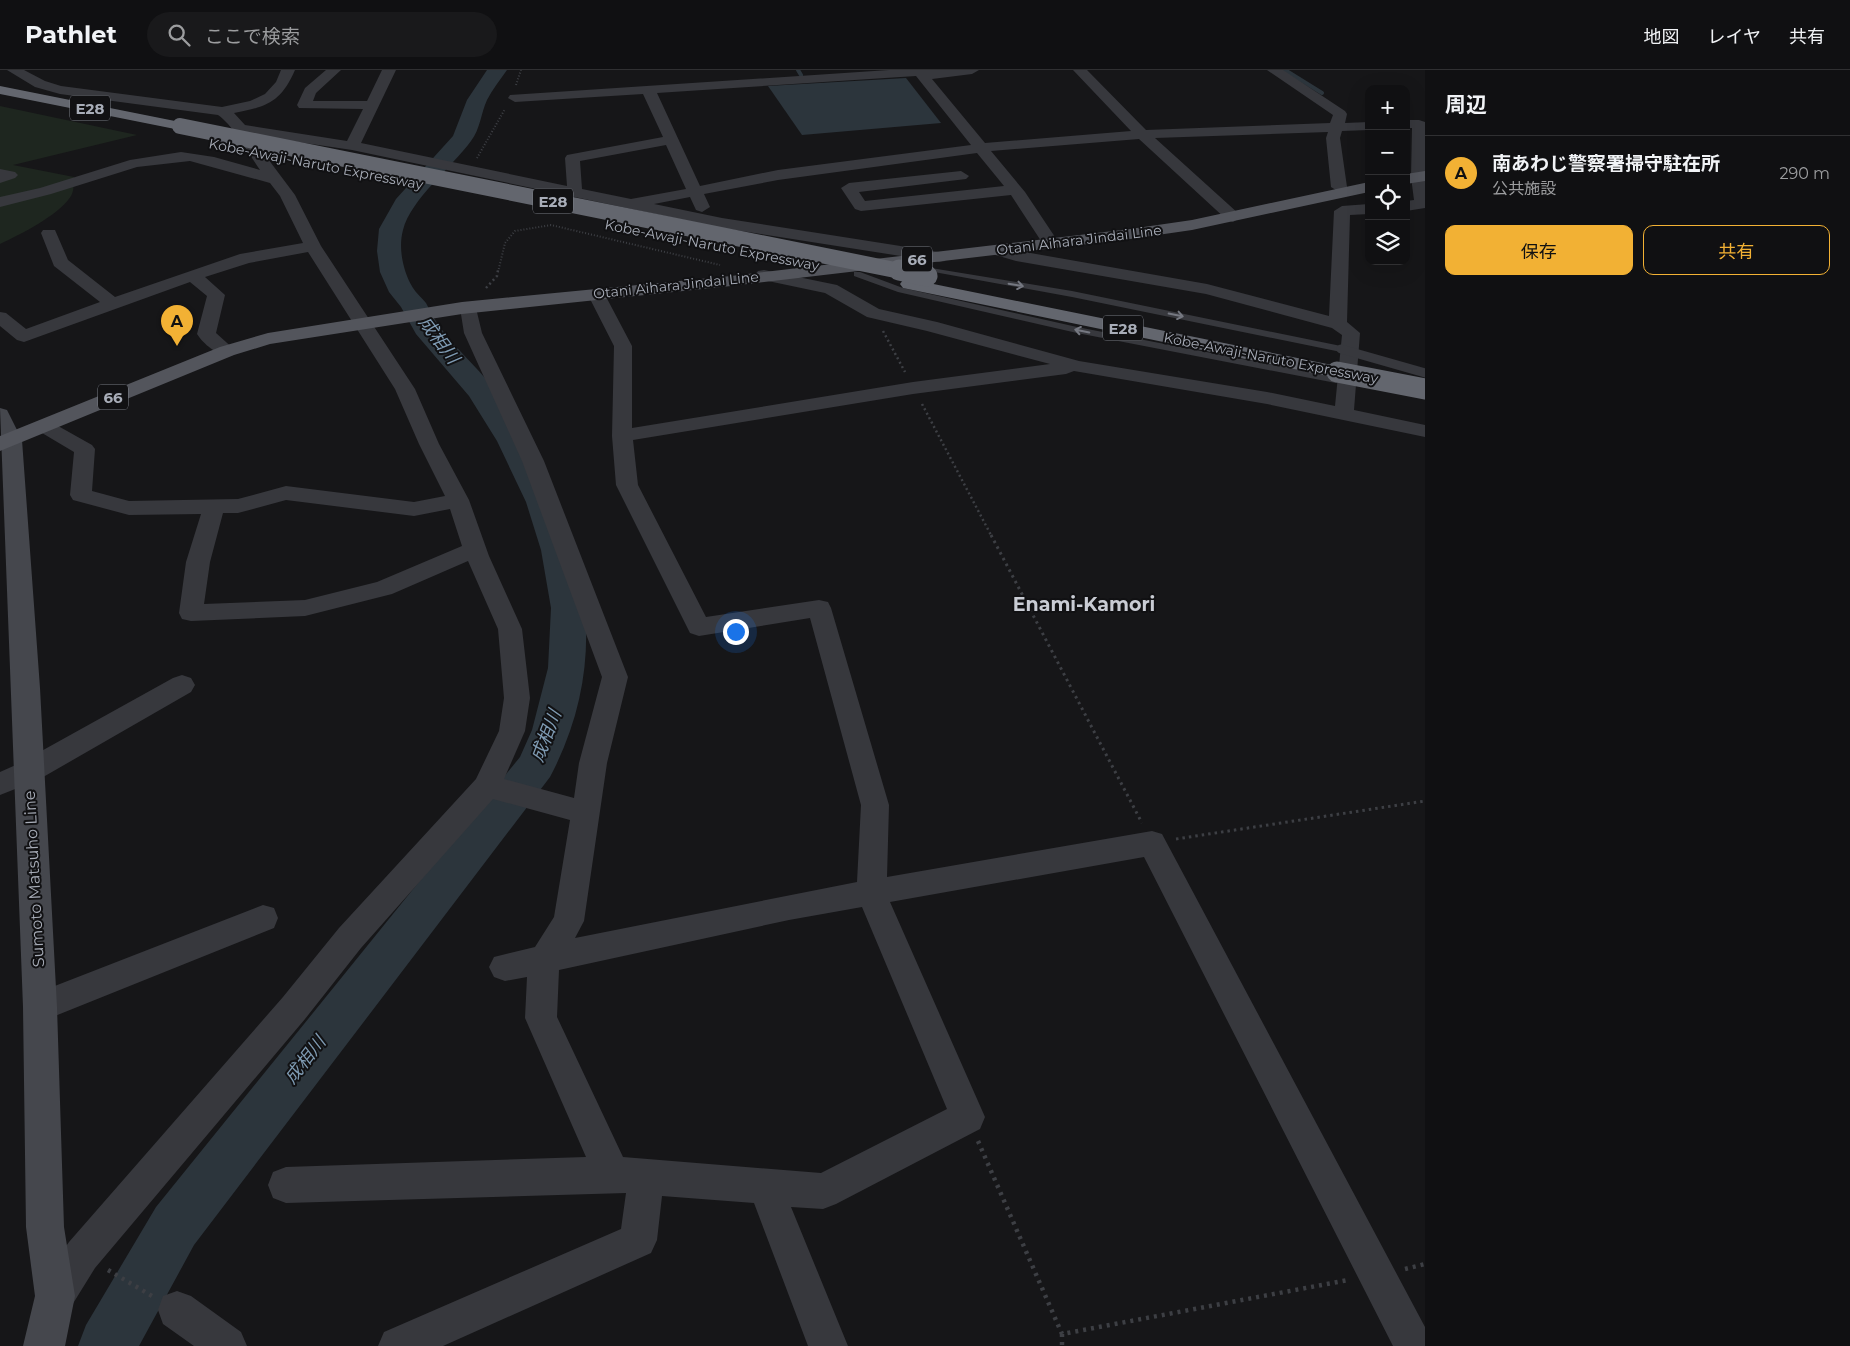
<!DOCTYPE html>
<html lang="ja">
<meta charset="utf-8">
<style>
:root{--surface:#101012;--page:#19191b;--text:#f1f3f6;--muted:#9c9d9f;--line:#303032;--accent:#f2b134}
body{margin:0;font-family:Montserrat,"Noto Sans JP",sans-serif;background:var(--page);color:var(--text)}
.controls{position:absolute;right:15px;top:15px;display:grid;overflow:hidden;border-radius:10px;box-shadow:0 5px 20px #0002}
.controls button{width:45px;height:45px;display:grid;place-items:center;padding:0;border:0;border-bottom:1px solid var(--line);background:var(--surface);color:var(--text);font:25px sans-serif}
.you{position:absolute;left:735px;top:561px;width:18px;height:18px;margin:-12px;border:4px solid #fff;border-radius:50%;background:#1a73e8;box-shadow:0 0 0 8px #1a73e833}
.badge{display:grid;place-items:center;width:32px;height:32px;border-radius:50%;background:var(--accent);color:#111;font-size:16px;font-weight:700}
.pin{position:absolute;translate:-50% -41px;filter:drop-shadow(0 1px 2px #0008)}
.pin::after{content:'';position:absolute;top:26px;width:18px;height:15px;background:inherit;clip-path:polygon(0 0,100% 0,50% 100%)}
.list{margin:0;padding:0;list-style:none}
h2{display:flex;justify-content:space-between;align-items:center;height:65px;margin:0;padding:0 20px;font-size:21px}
h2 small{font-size:16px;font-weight:400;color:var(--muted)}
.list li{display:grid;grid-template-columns:32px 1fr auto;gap:15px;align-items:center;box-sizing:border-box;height:75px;padding:0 20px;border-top:1px solid var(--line)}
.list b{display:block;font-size:19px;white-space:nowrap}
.list p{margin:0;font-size:16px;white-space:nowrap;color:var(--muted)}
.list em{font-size:16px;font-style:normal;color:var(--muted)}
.actions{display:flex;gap:10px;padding:15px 20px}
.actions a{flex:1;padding:11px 0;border:1px solid var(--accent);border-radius:10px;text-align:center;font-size:18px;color:var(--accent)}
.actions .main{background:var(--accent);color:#111}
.icon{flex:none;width:28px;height:28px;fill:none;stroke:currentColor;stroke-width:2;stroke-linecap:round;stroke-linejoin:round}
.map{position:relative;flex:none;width:1425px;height:1276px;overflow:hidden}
header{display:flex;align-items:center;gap:30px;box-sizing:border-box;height:70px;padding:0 25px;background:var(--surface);border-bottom:1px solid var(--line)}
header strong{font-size:24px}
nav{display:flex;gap:28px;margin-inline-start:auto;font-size:18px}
.search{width:350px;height:45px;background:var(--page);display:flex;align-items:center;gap:12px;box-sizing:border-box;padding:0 18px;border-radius:28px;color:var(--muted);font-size:19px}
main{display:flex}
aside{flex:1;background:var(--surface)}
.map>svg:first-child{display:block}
</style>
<header>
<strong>Pathlet</strong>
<div class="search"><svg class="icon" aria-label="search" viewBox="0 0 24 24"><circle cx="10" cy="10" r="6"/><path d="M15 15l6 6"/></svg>ここで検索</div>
<nav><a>地図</a><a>レイヤ</a><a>共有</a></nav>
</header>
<main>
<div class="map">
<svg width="1425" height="1276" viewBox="0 0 1425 1276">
<rect width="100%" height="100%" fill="#161618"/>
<!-- green -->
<path fill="#1e261f" d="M0 36 137 65 13 95 74 107C74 112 74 121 71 126 58 146 21 164 0 174Z"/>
<!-- water -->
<path fill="#2c353c" d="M906 8 941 53 802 65 768 16Z"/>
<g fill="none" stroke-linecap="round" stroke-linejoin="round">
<!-- stream -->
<path stroke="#2c353c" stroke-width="4" d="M798 0 801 5
M1285 0 1322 23"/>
<!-- river -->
<path fill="#2c353c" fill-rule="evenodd" d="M487 0H507C500 10 492 20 487 30 481 43 480 60 471 71 452 97 411 129 403 160 398 178 403 202 413 218 416 223 422 228 426 233 430 240 433 248 438 254 453 277 476 295 493 318 578 436 622 571 550 707L194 1175 139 1276H78L86 1255 156 1137 520 687 532 660 548 598 551 538 541 480 526 432 497 371 469 326 416 264 401 237 389 222 380 202 377 181 379 159 396 129 453 66 467 30Z"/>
<!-- path-far3 -->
<path stroke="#3d3f44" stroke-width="2" stroke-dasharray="1 2" stroke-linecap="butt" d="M516 15 521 0
M477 88 505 39
M498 202 505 173 515 161 551 155 720 195"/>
<!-- path-far2 -->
<path stroke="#3d3f44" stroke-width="2.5" stroke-dasharray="2 3" stroke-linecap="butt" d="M486 218 497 206 498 200
M883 261 905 302
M922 334 992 467"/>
<!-- path-far1 -->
<path stroke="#3d3f44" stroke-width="3" stroke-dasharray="2.5 4" stroke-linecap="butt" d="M991 465 1142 753
M1176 769 1425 731"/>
<!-- path -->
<path stroke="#3d3f44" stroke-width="4.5" stroke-dasharray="3 5" stroke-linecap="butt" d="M978 1071 1062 1264 1348 1210
M1405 1199 1425 1194
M108 1200 152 1226
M1062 1264V1276"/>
<!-- service -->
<path fill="#37383d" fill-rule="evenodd" d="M931 198 1072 221 1341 276 1345 279 1341 282 1072 227 934 202H931Z
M854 202H860L903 218 1077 257 1336 307 1341 310 1336 313 1077 263 898 222 854 206Z"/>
<!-- minor -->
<path fill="#37383d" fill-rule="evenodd" d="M7 0H24L45 11 61 16 222 37 250 31 265 24 276 12 281 0H295C281 32 267 37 234 43L245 55 347 71 363 39 299 38 297 35 305 18 326 0H341L316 23 313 31H367L382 0H396L361 73 567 116 565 88 567 85 663 67 643 24 515 32 508 28 510 25 889 0H979L972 4 932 9 985 73 1131 61 1073 0H1087L1146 60 1330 53 1333 45 1267 0H1283L1345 41 1347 44 1345 53 1369 52V60L1342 61 1340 68 1347 117 1339 122 1331 117 1326 68 1328 62 1155 68 1239 144 1241 147 1233 152 1227 150 1139 69 991 81 1025 122 1059 173 1057 177H1045L1011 125 861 141 855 139 841 118 849 113 961 101 969 106 966 109 859 122 865 131 1004 116 977 83 778 110 704 124 710 137 702 142 696 140 690 127 654 134 722 148 945 183 947 187 945 191 939 192 722 158 352 80 250 65 295 125 321 176 415 319 439 374 469 430 489 486 522 559 530 628 525 661 504 709 574 728 579 693 602 607 522 391 464 263 460 238 463 234H475L482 263 544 391 628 607 607 693 584 851 575 868 857 812 861 735 810 548 699 566 690 563 616 415 612 366 614 276 588 225 591 221H603L632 276V358L913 312 1050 294 927 261 867 247 825 223 758 209 755 205 758 201 764 200 837 215 879 239 937 252 1079 291 1267 322 1335 336 1342 265 1332 258 1206 224 1016 191 992 184 990 180 992 176 998 175 1019 181 1207 214 1329 246 1334 141 1342 136 1369 134V144L1350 145 1347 252 1360 263 1354 340 1425 355V367L1267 334 1074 301 1066 304 913 324 633 370 638 415 706 547 819 530 828 532 831 538 889 735 887 807 1152 761 1162 764 1425 1257V1276H1393L1144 787 890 832 985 1047 980 1059 836 1134 823 1139 791 1137 848 1276H808L754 1133 662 1126 657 1170 651 1183 443 1276H378L384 1262 621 1159 626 1123 286 1133 273 1128 268 1115 273 1102 286 1097 586 1087 525 948 527 907 505 911 494 907 489 897 494 887 535 877 554 847 570 750 493 729 361 878 305 949 95 1198 69 1240 55 1245 41 1240 36 1226 41 1212 69 1172 283 927 339 858 476 709 499 661 504 628 498 559 468 491 392 524 305 546 191 551 182 549 179 543 186 492 201 444 129 445 73 430 70 425 74 382 37 360 34 356 37 352 44 350 51 352 92 375 95 379 92 421 129 431 238 429 286 416 414 432 445 426 419 374 395 319 308 182 249 193 205 207 225 225 216 263 236 281 234 285C220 288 204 275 197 264L207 226 190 212 24 272 17 270 0 256V242L6 243 26 259 100 232 54 196 41 163 43 160H55L68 190 115 227 240 184 303 173 280 126 270 113 190 91 137 97 51 124 0 137V127L40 118 130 90 181 82 214 87 260 100C249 84 233 55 218 45L60 24 35 17ZM916 6 971 75 778 100 700 116 657 23ZM666 75 686 119 631 129 582 119 580 91ZM286 430 414 446 450 439 462 476 377 512 305 530 204 534 210 492 223 443H238ZM862 837 947 1039 821 1103 623 1087 557 947 559 900 789 850Z
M1406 50H1419L1425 52V138L1406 141V131L1414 130 1411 107 1412 58H1406Z
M0 99 15 102 18 105 15 108 0 113Z
M182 605 191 608 195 615 191 622 38 710 0 725V702L18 694 173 608Z
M263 835 274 838 278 848 274 858 40 952 29 948 24 937 29 926Z
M177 1221 191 1226 241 1262 247 1276H194L163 1254 158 1240 163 1226Z"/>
<!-- secondary -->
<path fill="#45474d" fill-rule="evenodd" d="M0 338 7 340 22 370 40 618 57 937 64 1157 75 1226 65 1276H23L35 1226 26 1157 23 937Z"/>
<!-- primary -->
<path fill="#53555c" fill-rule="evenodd" d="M1425 101V111L1406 114V104Z
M1369 112V122L1192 160 1130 169 731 216 462 244 270 274 234 285 0 381V366L220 277 268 263 462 232 731 206 1130 159 1192 150Z"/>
<!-- motorway -->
<path fill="#63666e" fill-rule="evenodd" d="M0 16 180 52 187 56 180 60 0 24Z
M909 209 1337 296 1344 298 1347 302 1344 306 1337 308 903 218 900 214 903 210Z"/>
<!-- service-bridge -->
<path stroke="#37383d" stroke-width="9" d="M1341 279 1425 303"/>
<!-- motorway-bridge-far1 -->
<path stroke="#63666e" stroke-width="16" d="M180 56 905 202"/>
<!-- motorway-bridge -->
<path stroke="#63666e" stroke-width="21" d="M899 200 927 206
M1337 302 1425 319"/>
</g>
<!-- one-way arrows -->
<defs><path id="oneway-shaft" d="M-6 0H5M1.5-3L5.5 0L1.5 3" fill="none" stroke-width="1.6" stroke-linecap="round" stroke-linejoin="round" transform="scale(1.25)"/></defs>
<g stroke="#757881">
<use href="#oneway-shaft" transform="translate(1016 215) rotate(10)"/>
<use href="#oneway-shaft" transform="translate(1176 245) rotate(11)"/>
<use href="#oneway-shaft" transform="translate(1082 261) rotate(-168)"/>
</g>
<g text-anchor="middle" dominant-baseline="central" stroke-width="4" stroke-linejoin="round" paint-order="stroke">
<!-- far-street labels -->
<g font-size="14" fill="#a8adb8" stroke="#111113">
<text transform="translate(316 94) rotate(11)">Kobe-Awaji-Naruto Expressway</text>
<text transform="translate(1079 170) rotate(-7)">Otani Aihara Jindai Line</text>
<text transform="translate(712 175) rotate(11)">Kobe-Awaji-Naruto Expressway</text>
<text transform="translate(676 215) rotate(-6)">Otani Aihara Jindai Line</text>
<text transform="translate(1271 288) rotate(11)">Kobe-Awaji-Naruto Expressway</text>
</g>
<!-- shield labels -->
<g fill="#111113" stroke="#7b7e86" stroke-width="1">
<rect x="70" y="25.5" width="40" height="25" rx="4"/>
<rect x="533" y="118.5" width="40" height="25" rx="4"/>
<rect x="902" y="176.5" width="30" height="25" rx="4"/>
<rect x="1103" y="245.5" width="40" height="25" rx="4"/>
<rect x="98" y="314.5" width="30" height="25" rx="4"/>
</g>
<g font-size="15" font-weight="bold" fill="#a8adb8">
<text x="90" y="38">E28</text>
<text x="553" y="131">E28</text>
<text x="917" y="189">66</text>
<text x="1123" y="258">E28</text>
<text x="113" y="327">66</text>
</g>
<!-- street labels -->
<g font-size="16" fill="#a8adb8" stroke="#111113">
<text transform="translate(34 809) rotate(-93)">Sumoto Matsuho Line</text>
</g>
<!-- water labels -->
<g font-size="18" font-style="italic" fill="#7f9bb3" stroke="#111113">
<text transform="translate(439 270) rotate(53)">成相川</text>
<text transform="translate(546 666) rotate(-69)">成相川</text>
<text transform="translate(305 990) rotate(-52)">成相川</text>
</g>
<!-- quarter labels -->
<g font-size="19" font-weight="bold" fill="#c9ccd4" stroke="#111113">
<text x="1084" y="534">Enami-Kamori</text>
</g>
</g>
</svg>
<div class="controls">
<button>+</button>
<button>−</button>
<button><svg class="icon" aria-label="locate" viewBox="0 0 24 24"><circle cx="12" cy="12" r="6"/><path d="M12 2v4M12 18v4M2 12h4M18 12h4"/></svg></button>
<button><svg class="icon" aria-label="layers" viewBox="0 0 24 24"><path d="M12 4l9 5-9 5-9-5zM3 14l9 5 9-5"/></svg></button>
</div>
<div class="you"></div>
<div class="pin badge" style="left:177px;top:276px">A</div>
</div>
<aside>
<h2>周辺<small></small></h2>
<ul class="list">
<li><span class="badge">A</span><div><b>南あわじ警察署掃守駐在所</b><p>公共施設</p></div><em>290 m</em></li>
</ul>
<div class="actions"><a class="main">保存</a><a>共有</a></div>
</aside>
</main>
